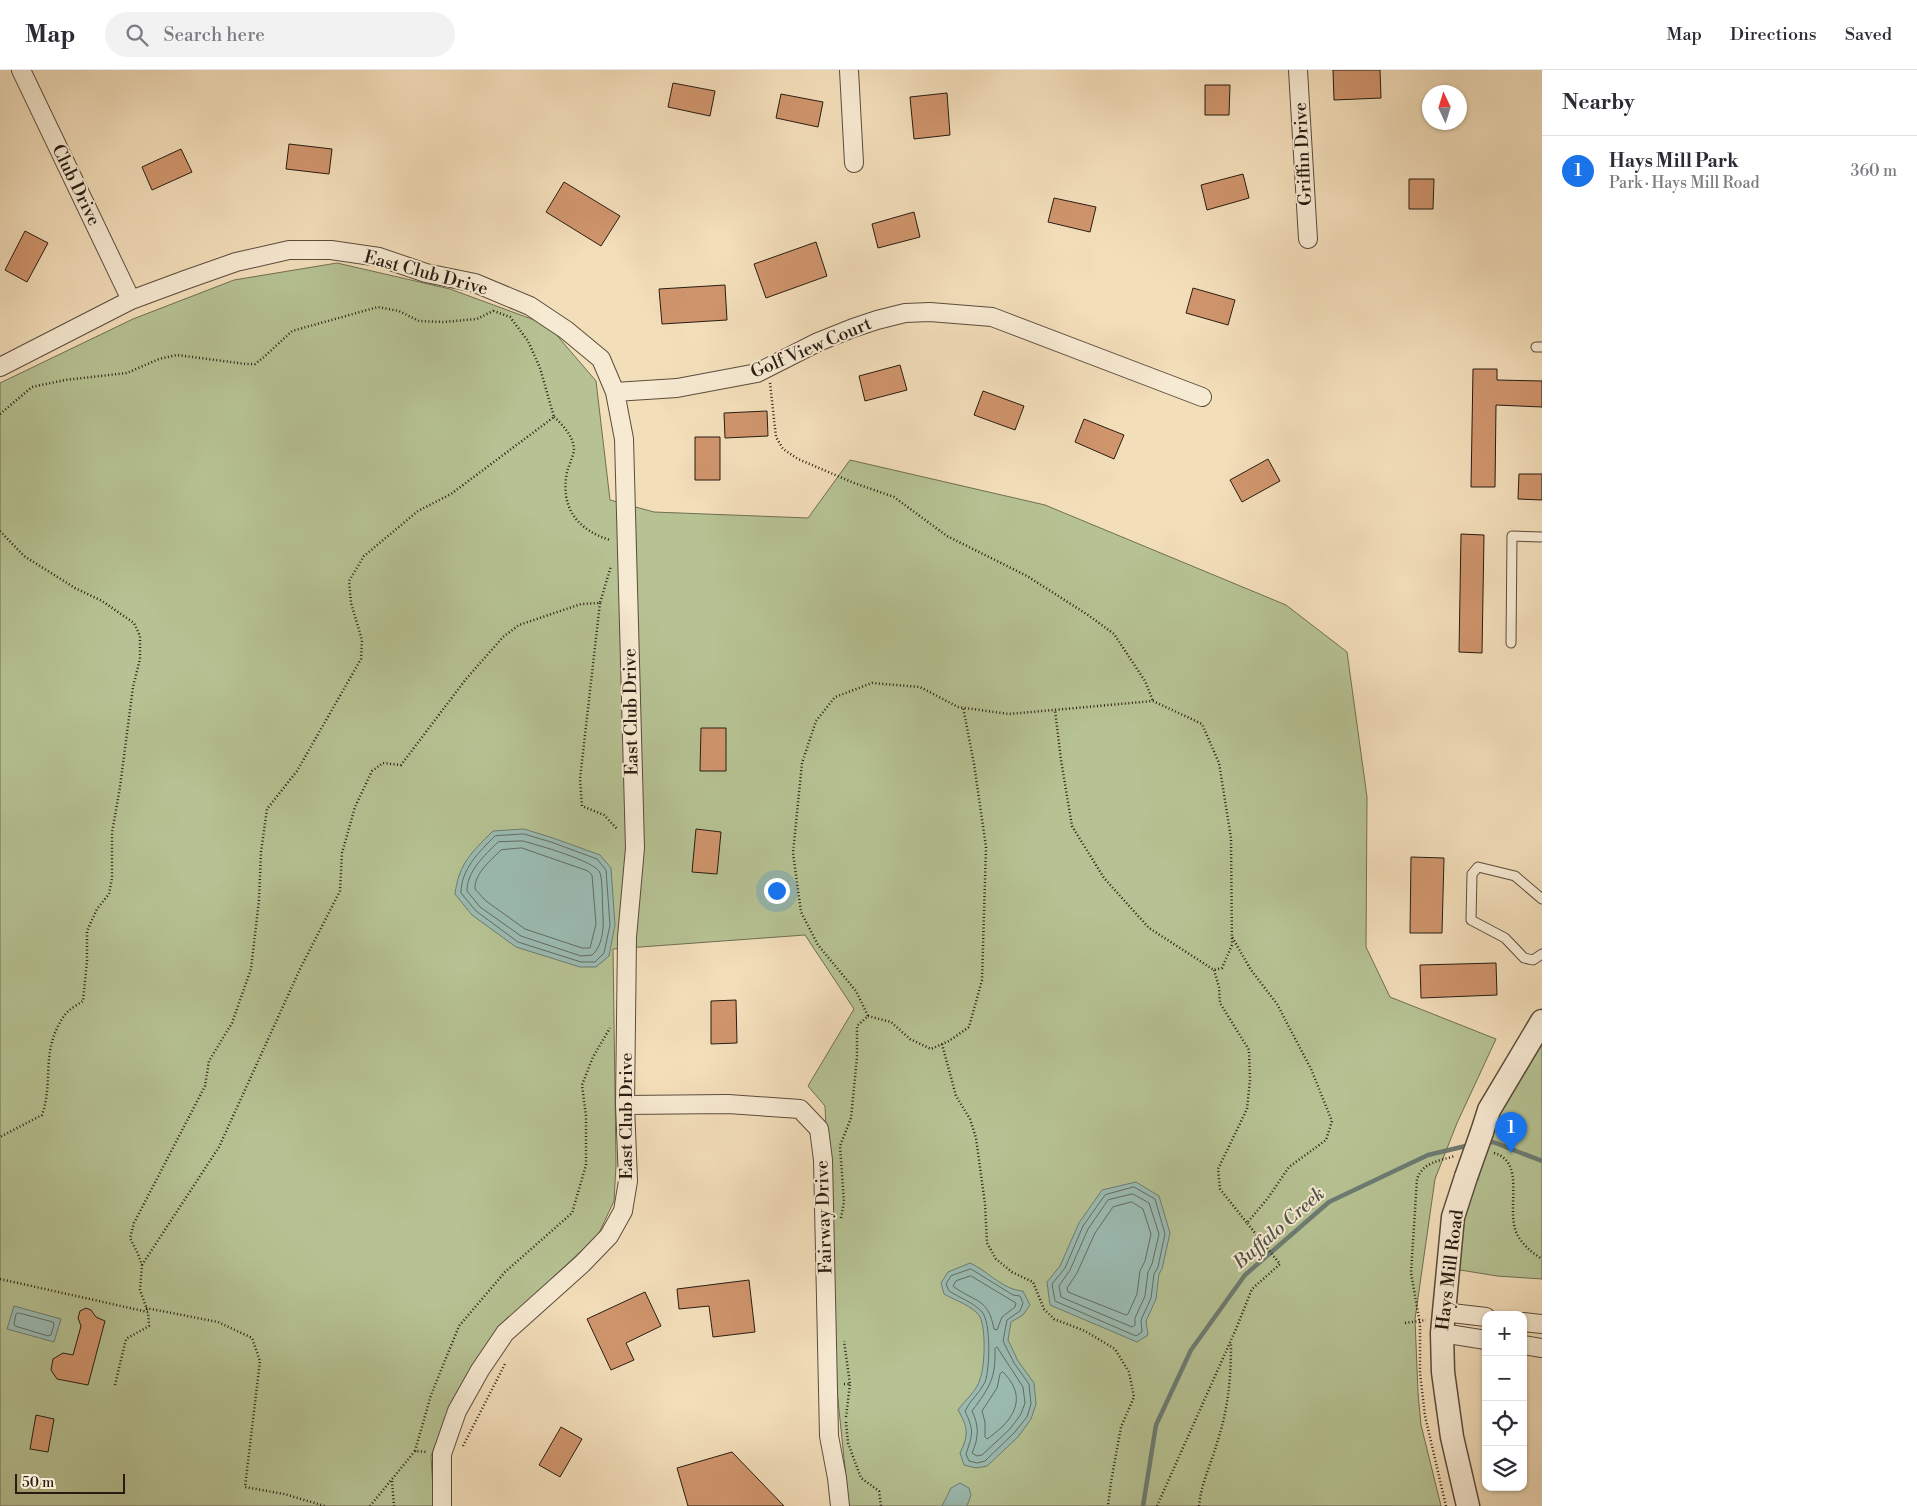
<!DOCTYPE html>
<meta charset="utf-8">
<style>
:root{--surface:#fff;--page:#f2f2f3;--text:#2b2b33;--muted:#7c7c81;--line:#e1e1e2;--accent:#1a73e8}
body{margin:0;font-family:"Libre Bodoni",serif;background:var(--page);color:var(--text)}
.controls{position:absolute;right:15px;bottom:15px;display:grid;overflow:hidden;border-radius:10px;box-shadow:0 1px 4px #0004}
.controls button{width:45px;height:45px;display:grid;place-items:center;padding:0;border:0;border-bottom:1px solid var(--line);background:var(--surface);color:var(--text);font:25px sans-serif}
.compass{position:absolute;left:1422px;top:15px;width:45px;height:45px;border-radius:50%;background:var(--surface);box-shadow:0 1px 4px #0004;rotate:356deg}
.scale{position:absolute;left:15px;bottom:12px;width:110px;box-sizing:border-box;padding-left:5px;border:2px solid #281c12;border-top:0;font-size:14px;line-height:18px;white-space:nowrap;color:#281c12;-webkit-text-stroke:4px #f7ead2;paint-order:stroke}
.you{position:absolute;left:776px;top:820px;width:18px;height:18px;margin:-12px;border:4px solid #fff;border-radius:50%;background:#1a73e8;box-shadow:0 0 0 8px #1a73e833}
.badge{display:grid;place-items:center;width:32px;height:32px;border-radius:50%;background:var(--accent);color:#fff;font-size:16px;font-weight:700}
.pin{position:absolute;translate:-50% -41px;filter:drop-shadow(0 1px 2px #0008)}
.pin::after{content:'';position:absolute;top:26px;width:18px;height:15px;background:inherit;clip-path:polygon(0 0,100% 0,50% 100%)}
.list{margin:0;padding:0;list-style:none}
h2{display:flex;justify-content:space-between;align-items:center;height:65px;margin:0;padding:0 20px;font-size:21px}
h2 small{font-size:16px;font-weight:400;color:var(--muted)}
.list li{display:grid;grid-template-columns:32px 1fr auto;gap:15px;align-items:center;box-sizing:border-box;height:70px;padding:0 20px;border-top:1px solid var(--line)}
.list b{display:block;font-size:19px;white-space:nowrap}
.list p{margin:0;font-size:16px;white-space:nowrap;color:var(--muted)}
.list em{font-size:16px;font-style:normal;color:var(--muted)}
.icon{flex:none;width:28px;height:28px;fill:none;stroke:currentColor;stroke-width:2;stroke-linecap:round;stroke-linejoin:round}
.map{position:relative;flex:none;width:1542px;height:1436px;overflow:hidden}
header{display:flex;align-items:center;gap:30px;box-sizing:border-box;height:70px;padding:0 25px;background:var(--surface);border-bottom:1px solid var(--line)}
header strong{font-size:24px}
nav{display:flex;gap:28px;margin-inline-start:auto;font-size:18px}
.search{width:350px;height:45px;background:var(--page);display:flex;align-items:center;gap:12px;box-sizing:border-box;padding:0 18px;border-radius:28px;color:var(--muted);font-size:19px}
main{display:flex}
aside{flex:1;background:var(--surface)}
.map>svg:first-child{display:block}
</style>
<header>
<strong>Map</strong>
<div class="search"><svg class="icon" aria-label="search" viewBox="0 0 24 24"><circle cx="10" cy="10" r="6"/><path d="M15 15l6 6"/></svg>Search here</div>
<nav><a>Map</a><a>Directions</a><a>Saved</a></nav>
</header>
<main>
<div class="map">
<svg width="1542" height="1436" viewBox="0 0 1542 1436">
<rect width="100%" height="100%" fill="#f3deba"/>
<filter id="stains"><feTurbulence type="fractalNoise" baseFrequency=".004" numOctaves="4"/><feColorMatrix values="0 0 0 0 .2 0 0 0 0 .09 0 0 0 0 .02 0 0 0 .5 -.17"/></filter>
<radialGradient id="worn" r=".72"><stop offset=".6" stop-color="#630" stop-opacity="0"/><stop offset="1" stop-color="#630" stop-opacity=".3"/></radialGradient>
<!-- green -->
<path fill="#b6c293" stroke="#6f6f52" d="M337 193 450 219 548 255 596 311 610 430 654 442 808 448 850 390 1045 435 1286 535 1347 582 1367 727 1366 877 1390 927 1496 969 1457 1053 1435 1109 1415 1249 1418 1323 1421 1355 1441 1436H849L837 1321 825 1036 808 1016 854 939 805 865 613 879 616 1095 614 1131 598 1165 497 1260 453 1329 431 1386 434 1436H0V313L133 249 234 210Z
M1542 957V1209L1497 1206 1454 1199 1457 1175 1488 1053Z"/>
<!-- water -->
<path fill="#9bbcb3" stroke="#6d7c73" d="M524 759 553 768 600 785 611 798 615 855 609 886 596 897H580L516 877 472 845 455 824C459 793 472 782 493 761Z
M1136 1112 1159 1126 1170 1163 1162 1199 1159 1204 1156 1229 1146 1251 1148 1265 1137 1272 1050 1235 1047 1212 1060 1196 1079 1153 1102 1120Z
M970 1193C988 1201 1003 1220 1023 1221L1030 1235 1023 1245 1011 1252 1008 1270 1018 1291 1034 1313 1036 1334 1031 1349 1018 1367 987 1396 976 1398 964 1395 960 1383C969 1365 968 1357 958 1340 965 1330 977 1321 980 1309 985 1296 986 1259 980 1247 974 1236 954 1230 944 1224L941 1213 948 1202Z
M14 1236 61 1249 54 1272 7 1259Z
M960 1413 969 1418 971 1425 967 1436H942L951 1418Z"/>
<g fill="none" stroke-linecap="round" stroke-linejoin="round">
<!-- shore -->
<path stroke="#626c62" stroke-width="1" d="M524 764 551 772 597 789 606 800 610 855 604 883 595 892H581L518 872 476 841 461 823C461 799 479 782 495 766Z
M523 771C537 775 596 791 600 803 603 812 602 836 603 846 604 859 602 877 592 885L581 886 521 866 480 837 467 821C467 801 484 786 498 772Z
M522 778 588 801 592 805 596 854 590 878H582L525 859 486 831 475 819C474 804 491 790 501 780Z
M1134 1117 1155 1129 1165 1164 1158 1197 1154 1204 1151 1228 1141 1250 1142 1262 1136 1266 1055 1231 1052 1214 1065 1198 1083 1156 1105 1125Z
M1133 1124 1149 1133 1159 1164 1152 1194 1148 1202 1145 1226 1135 1248V1255L1132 1257 1061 1227 1059 1216 1070 1200 1088 1159 1108 1130Z
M1132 1132 1143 1139 1151 1164 1145 1191 1140 1201 1137 1224 1128 1244 1126 1245 1068 1222 1067 1218 1077 1203 1095 1163 1113 1137Z
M971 1199 1013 1225 1020 1226 1023 1233 1020 1241 1007 1250 1003 1271 1014 1293 1029 1314 1031 1334 1027 1347 1014 1363 985 1391 977 1393 969 1391 966 1384C973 1363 974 1361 965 1341 970 1330 980 1323 985 1312 990 1299 991 1252 982 1242 973 1232 960 1228 949 1221L946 1214 951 1206Z
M971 1206 1016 1233 1015 1237 1002 1247 997 1260 994 1259C988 1227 975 1233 953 1216L956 1211Z
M19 1243 53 1252 54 1255 51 1265 48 1266 15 1256 14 1254 16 1244Z
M997 1277 1023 1317 1025 1333 1021 1344 1010 1359 982 1385 977 1386 972 1383C979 1368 979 1355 972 1341 989 1318 996 1309 995 1279Z
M1003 1302C1022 1321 1020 1339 1002 1357 997 1361 992 1366 987 1369L985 1367V1352L982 1341 997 1318 1000 1304Z"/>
<!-- stream -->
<path stroke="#6d7c73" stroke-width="4.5" d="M1485 1073 1493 1072 1542 1091
M1143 1436 1156 1355 1191 1280 1245 1205 1329 1132 1428 1085 1470 1075"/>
</g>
<!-- building -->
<path fill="#d0956d" stroke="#281c12" d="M1333 0H1380L1381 28 1334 30Z
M673 13 715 21 710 46 668 37Z
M1205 15H1230L1229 45H1205Z
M947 23 950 65 914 69 910 27Z
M781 24 823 32 818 57 776 48Z
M289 74 332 79 329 104 286 99Z
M181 79 192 102 152 120 142 97Z
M1243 104 1249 128 1207 140 1201 115Z
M1409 109H1434L1433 139H1409Z
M564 112 620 146 601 176 546 142Z
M1054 128 1096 137 1090 162 1048 152Z
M914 142 920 167 878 178 872 154Z
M25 161 48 173 27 212 5 200Z
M816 172 827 206 766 228 754 194Z
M725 215 727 250 662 254 659 219Z
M1193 218 1235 230 1228 255 1186 243Z
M900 295 907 320 865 331 859 306Z
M1473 299H1497V310L1542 311V337L1496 335 1495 417H1471Z
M983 321 1024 336 1015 360 974 345Z
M767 341 768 366 725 368 724 343Z
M1084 349 1124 365 1114 389 1075 372Z
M695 367H720V410H695Z
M1268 389 1280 411 1242 432 1230 410Z
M1519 404H1542V430L1518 429Z
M1461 464 1484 465 1482 583 1459 582Z
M701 658H726V701H700Z
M696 759 721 762 717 804 692 802Z
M1411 787 1444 788 1442 863H1410Z
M1496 893 1497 925 1421 928 1420 895Z
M736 930 737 973 711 974V931Z
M749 1210 755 1262 713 1267 709 1236 679 1239 677 1219Z
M645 1222 661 1256 626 1273 634 1290 611 1300 587 1249Z
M86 1238 91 1240 96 1247 105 1251 88 1315 57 1309 51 1300 53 1289 63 1283 73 1285 81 1256 78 1248 80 1241Z
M36 1345 54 1349 48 1382 30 1379Z
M561 1357 582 1369 560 1407 539 1395Z
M732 1382 784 1436H688L677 1398Z"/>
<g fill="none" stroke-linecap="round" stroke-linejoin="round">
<!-- service casing -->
<g stroke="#5b4c3c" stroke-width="11">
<path id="service" d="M1536 277H1542
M1511 573 1512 466 1542 467
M1542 829 1515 806 1478 797 1472 804 1471 850 1505 868 1524 888 1533 890 1542 884"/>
</g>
<!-- minor casing -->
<g stroke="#5b4c3c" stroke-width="20">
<path id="minor" d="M21 0 131 230
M849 0 854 93
M1298 0 1308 169
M0 297 131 230 185 210 236 192 289 180H331L379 187 426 203 475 213 530 236 566 260 601 289 615 322 624 369 635 778 627 867 625 1035 628 1111 623 1141 609 1166 582 1194 505 1263 480 1300 457 1341 442 1384V1436
M615 322 677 318 757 303 818 272 853 258 877 250 905 243 930 242 992 247 1202 327
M625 1035 728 1034 800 1039 819 1059 823 1090 829 1366 837 1408 840 1436
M1443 1242 1486 1247
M1523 1252 1542 1254
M1442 1263 1486 1270
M1523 1275 1542 1278"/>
</g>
<!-- tertiary casing -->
<g stroke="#5b4c3c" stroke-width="25">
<path id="tertiary" d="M1482 1062 1489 1040 1542 951
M1466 1107 1453 1147 1442 1263 1443 1302 1452 1367 1468 1436"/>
</g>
<!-- path -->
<path stroke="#281c12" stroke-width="2.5" stroke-dasharray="1 2.5" stroke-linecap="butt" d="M770 313 776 367 783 379 798 389 854 413 894 427 947 466 1027 506 1088 545 1114 564 1145 611 1153 631
M0 344 32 317 65 310 127 303 159 289 177 285 246 294H255L264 287 292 261 378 237 399 241 419 251 443 252 477 249 495 240
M554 347C563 355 574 367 574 380 573 387 569 395 567 402 560 437 577 460 610 470
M0 461 24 486 75 518 102 531 134 553 140 566V589L133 617 120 717 112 763V808L109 824 97 839 87 861V891L83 931C77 935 68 940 64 946 40 981 54 1011 42 1045L0 1067
M600 533 580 709 582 736 604 745 618 760
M1214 900 1219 917 1220 933 1249 980 1250 1010 1247 1039 1218 1099 1220 1119 1247 1153 1268 1128 1289 1097 1326 1070 1332 1051 1311 999 1277 934 1251 900 1232 867
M868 946 891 952 910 969 931 979 949 971 969 957 982 910 986 777 974 694 963 637
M942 974 956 1026 970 1049 976 1068 985 1134 987 1173 996 1189 1012 1202 1033 1212 1044 1239 1054 1249 1085 1261 1115 1279 1129 1302 1134 1327 1121 1357 1111 1412 1108 1436
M1494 1083C1527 1092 1505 1140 1517 1164 1522 1174 1532 1183 1542 1189
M841 1148 844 1132 840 1076 851 1048 857 987V956L868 946 856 921 818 875 801 842 793 783 802 693 816 651 835 627 872 613 920 617 958 637 1009 644 1153 631 1202 654 1219 693 1231 768 1232 875 1222 898 1214 900 1149 858 1104 808 1072 756 1061 690 1055 640
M142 1195 219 1077 300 899 340 821 342 783 355 737 372 701 383 693 401 695 466 609 503 567 519 555 581 534 600 533 611 496
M0 1209 148 1242 140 1220 142 1195 138 1184 130 1168 134 1153 205 1016 209 991 232 953 251 899 259 830 261 782 267 739 297 701 361 589 362 570 351 533 349 511 364 486 418 441 451 424 554 347 540 298 528 271 510 247 494 241
M146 1238 218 1252 252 1268 260 1291 245 1417 284 1424 325 1436
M1405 1253 1426 1250
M844 1314H850L844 1271
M115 1315 126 1269 149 1256 148 1242
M846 1347 850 1314
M846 1352 848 1373 861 1408 879 1421 881 1436
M463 1376 506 1292
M415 1381 431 1325 459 1256 505 1202 572 1143 586 1095V1046L582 1015 593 987 610 958
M392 1411 394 1436
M370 1436 415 1381 427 1382
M1157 1436 1236 1259 1252 1219 1280 1194 1247 1153
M1199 1436C1201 1414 1211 1394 1217 1373 1228 1340 1231 1309 1231 1274
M1446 1436 1425 1346 1420 1303V1254L1411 1203 1417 1109C1423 1092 1439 1091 1455 1086"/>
<!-- service -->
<use href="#service" stroke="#f7ead2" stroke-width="9"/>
<!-- minor -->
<use href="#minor" stroke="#f7ead2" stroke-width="18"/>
<!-- tertiary -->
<use href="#tertiary" stroke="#f7ead2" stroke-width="22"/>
<!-- tertiary-bridge casing -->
<g stroke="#5b4c3c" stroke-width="25" stroke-linecap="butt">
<path id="tertiary-bridge" d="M1466 1107 1482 1062"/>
</g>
<!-- tertiary-bridge -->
<use href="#tertiary-bridge" stroke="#f7ead2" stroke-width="22"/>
</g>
<g text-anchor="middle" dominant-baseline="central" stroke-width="4" stroke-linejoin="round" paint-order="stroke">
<!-- street labels -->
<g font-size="18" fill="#281c12" stroke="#f7ead2">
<text transform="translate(1303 84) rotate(-93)">Griffin Drive</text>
<text transform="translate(76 115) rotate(64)">Club Drive</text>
<text transform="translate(426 203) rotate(15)">East Club Drive</text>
<text transform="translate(811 278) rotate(-23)">Golf View Court</text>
<text transform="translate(631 642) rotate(-91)">East Club Drive</text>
<text transform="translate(626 1046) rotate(-90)">East Club Drive</text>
<text transform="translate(824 1147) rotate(-92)">Fairway Drive</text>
<text transform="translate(1450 1200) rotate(-83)">Hays Mill Road</text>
</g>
<!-- water labels -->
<g font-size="19" font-style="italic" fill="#50544a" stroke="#f7ead2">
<text transform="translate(1279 1158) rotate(-41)">Buffalo Creek</text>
</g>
</g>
<rect width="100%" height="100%" filter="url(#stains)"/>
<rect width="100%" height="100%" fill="url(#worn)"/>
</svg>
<div class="controls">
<button>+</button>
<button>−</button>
<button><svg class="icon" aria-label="locate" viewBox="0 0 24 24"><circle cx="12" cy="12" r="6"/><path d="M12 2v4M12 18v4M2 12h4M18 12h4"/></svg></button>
<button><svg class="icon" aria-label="layers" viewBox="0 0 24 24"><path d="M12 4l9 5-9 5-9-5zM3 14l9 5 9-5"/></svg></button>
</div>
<svg class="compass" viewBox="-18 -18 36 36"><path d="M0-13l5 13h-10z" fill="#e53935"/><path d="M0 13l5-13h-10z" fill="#7c7c81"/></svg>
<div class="scale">50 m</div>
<div class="you"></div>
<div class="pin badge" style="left:1511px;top:1083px">1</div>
</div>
<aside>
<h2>Nearby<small></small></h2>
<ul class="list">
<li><span class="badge">1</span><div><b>Hays Mill Park</b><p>Park · Hays Mill Road</p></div><em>360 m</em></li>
</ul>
</aside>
</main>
